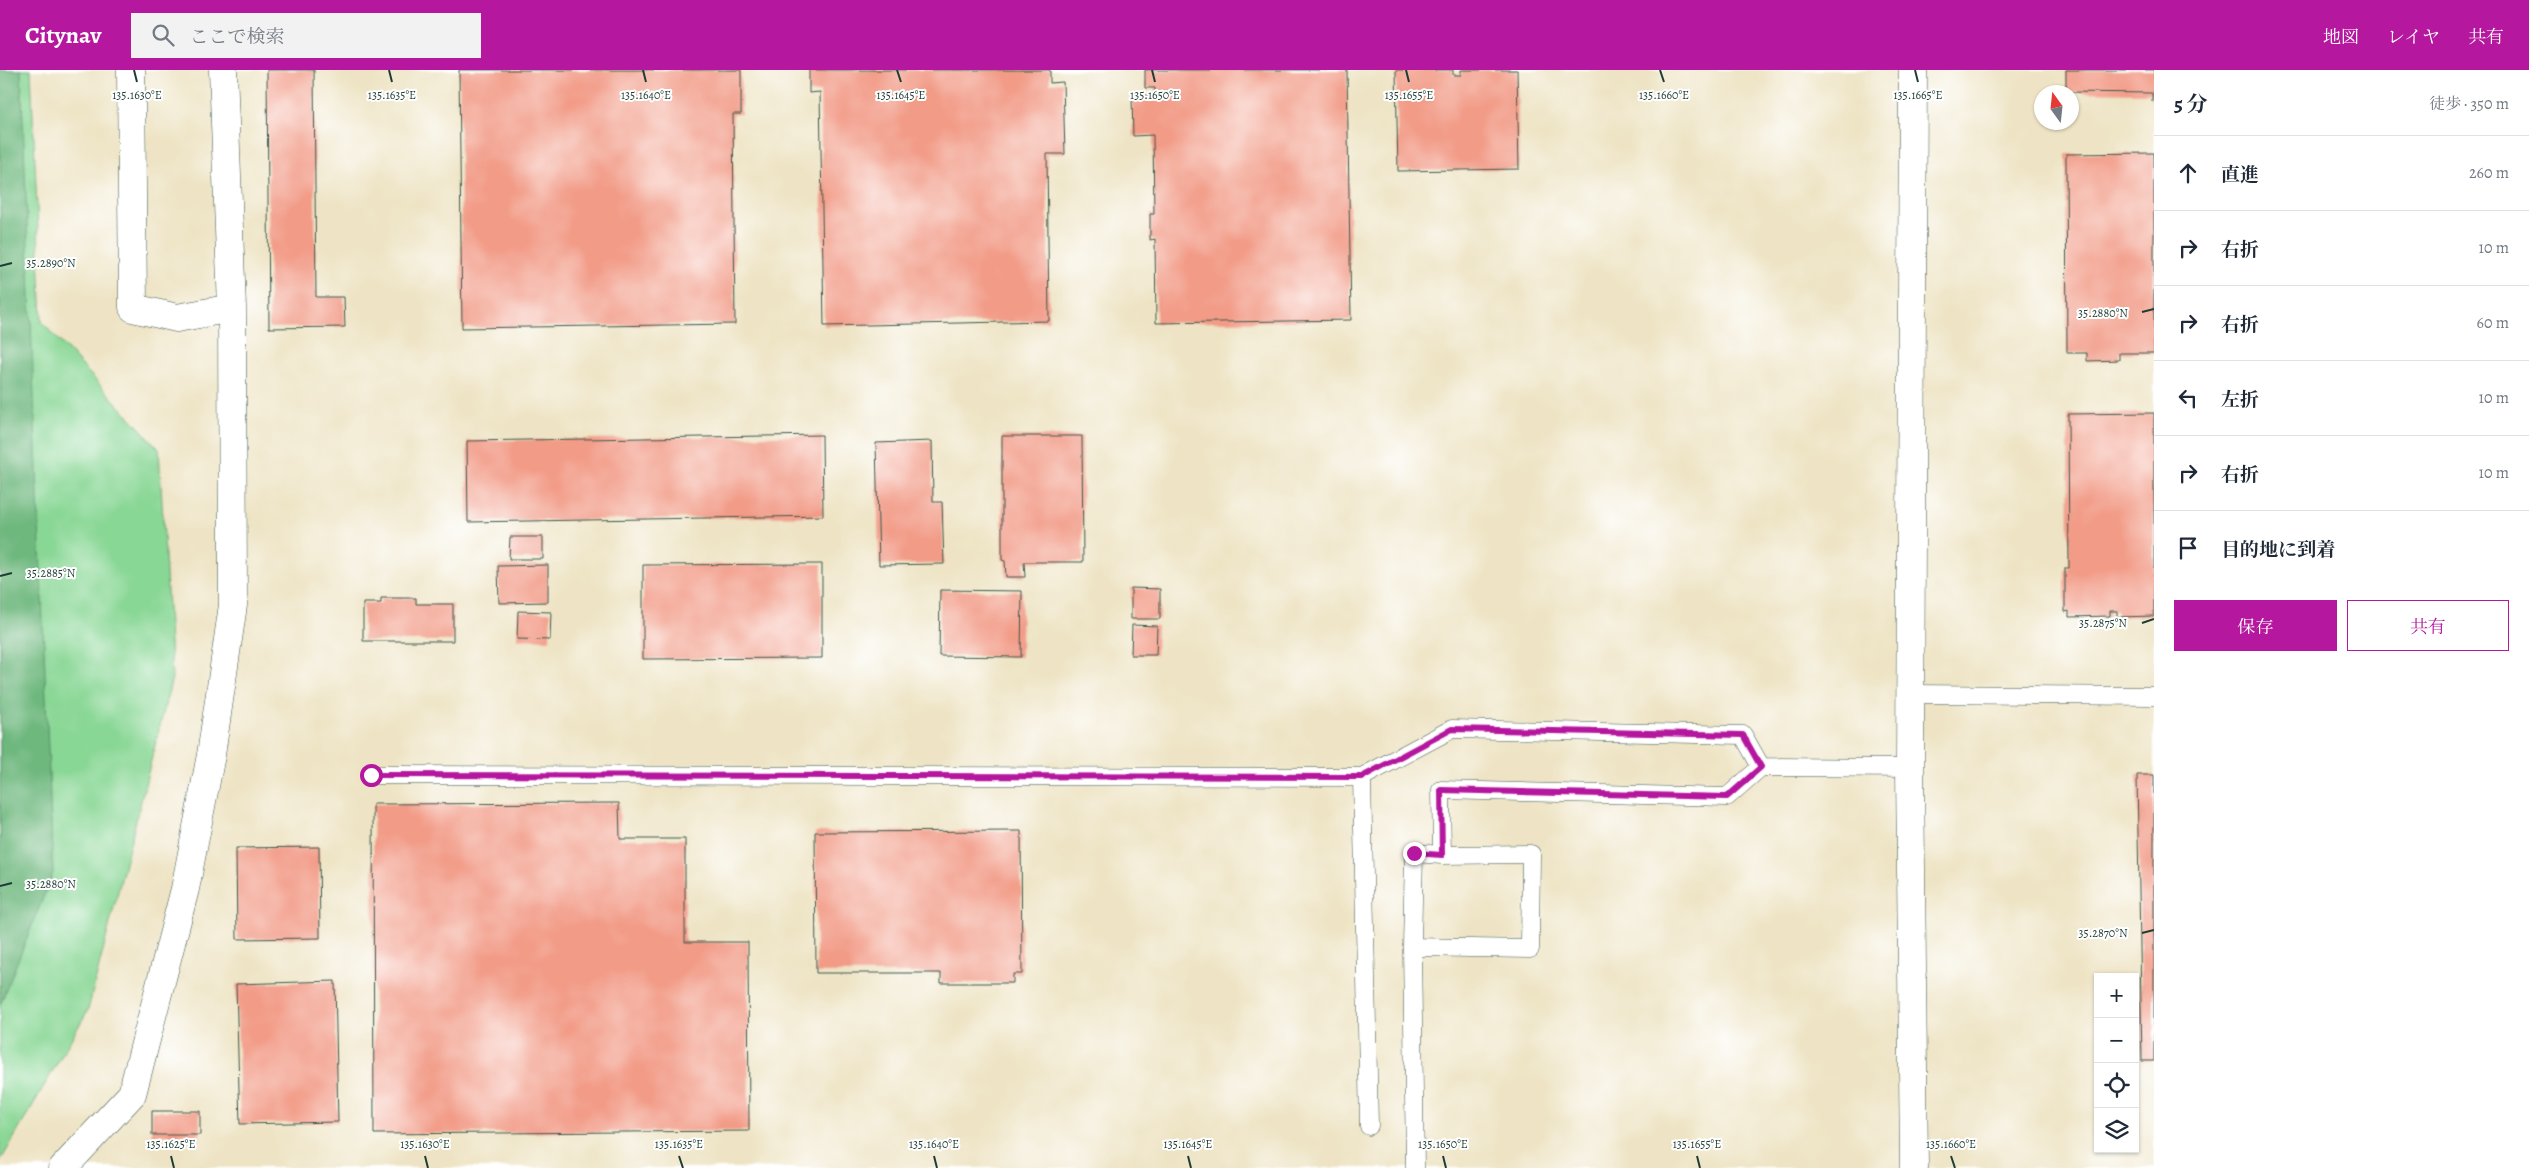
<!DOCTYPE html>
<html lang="ja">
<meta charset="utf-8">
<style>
:root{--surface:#fff;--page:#f2f2f3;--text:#1f2937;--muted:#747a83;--line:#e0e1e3;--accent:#b5179e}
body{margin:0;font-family:Alegreya,"Noto Serif JP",serif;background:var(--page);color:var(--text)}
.controls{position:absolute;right:15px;bottom:15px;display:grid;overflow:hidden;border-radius:0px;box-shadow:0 1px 4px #0004}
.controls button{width:45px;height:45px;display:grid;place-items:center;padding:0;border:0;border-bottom:1px solid var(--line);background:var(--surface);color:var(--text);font:25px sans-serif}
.compass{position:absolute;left:2034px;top:15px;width:45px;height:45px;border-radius:50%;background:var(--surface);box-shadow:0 1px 4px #0004;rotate:345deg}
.stop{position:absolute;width:15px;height:15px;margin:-11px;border:4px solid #b5179e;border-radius:50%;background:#fff}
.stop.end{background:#b5179e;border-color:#fff;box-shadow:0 1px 5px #0008}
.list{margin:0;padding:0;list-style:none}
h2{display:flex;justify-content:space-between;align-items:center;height:65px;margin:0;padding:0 20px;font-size:21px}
h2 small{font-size:16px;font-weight:400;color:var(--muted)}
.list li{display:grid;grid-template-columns:32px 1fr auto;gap:15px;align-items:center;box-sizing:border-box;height:75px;padding:0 20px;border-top:1px solid var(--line)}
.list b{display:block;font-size:19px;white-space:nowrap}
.list em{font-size:16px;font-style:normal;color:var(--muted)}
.actions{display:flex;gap:10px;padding:15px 20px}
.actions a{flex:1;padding:11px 0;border:1px solid var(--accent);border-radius:0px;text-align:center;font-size:18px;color:var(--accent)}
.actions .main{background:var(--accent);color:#fff}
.icon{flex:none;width:28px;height:28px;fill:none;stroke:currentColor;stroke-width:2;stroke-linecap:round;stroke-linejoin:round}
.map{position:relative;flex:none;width:2154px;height:1098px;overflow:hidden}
header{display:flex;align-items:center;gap:30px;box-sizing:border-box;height:70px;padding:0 25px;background:var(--accent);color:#fff}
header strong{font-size:24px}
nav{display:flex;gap:28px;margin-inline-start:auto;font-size:18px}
.search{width:350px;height:45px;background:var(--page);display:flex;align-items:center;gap:12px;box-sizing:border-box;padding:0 18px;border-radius:0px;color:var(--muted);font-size:19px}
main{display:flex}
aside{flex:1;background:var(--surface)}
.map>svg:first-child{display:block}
</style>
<header>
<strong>Citynav</strong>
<div class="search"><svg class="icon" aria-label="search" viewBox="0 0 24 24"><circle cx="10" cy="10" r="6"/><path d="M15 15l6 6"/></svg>ここで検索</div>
<nav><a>地図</a><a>レイヤ</a><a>共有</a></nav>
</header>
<main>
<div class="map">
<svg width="2154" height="1098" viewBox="0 0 2154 1098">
<rect width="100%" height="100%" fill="#fff"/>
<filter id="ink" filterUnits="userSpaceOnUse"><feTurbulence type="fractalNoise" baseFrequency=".02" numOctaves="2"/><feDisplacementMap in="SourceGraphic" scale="10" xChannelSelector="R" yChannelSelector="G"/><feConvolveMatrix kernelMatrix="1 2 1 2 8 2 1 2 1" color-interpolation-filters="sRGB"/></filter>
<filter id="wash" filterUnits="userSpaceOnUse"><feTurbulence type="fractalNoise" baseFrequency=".0096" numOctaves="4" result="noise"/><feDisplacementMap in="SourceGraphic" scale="20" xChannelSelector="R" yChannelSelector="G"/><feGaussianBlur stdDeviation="1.12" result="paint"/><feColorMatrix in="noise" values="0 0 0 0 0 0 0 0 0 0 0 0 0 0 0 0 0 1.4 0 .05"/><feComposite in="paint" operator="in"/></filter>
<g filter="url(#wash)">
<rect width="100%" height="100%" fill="#eee4c5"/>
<!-- green -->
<path fill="#89d795" stroke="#548a64" d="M0 0H31L42 252 159 379 172 608 88 940 0 1092Z"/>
<!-- forest -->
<path fill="#6eb87e" stroke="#467a59" d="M0 0H21L53 803 0 935Z"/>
<g id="blocks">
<!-- building -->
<path fill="#f29b87" d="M267 0H314L316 227H344L345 257 269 258Z
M459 0H741V44H733L735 254 462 258Z
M809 0H1050V13L1063 12 1065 84H1047L1049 251 824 256 820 22 809 23Z
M1145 0H1347L1351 250 1156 253 1155 169 1150 170V144H1154L1153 65 1133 66 1132 26 1155 25V18H1145Z
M1396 0H1453V5H1461V0H1517L1519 99 1398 101Z
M2066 0H2154V31H2152V23L2066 22Z
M2154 83V283H2119V290L2087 291V283H2067L2066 84Z
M2154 343V546L2117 547V541H2110V546L2069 547V541L2065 542V498H2069L2068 344Z
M822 365 823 446 468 452 467 371Z
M1002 366H1082L1083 492H1024L1025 507H1006L1005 491 1002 490Z
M932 371 933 432H942L944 494 879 495 876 373Z
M510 467H543V489H509Z
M822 494V588L643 589V495Z
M548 495V532L499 533 498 496Z
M1131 518 1160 519V549H1131Z
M940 520 1022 521 1021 587 939 586Z
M381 528H416V534H453V571H363V533H381Z
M518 541 551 542 550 570 517 569Z
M1132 555 1157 556 1156 585H1131Z
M2137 705H2154V991H2142Z
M619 733 620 769H685V872H748L749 1061 374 1064 373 734Z
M1021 761 1022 904H1013V913H941V903H816L815 762Z
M319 777 320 868 237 869 236 778Z
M335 911 338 1052 240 1054 236 914Z
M152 1041H200V1065H152Z"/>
</g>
</g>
<g filter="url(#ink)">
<use href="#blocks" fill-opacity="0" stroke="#3e564a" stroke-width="1"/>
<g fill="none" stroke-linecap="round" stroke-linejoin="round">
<!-- lane casing -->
<g stroke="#3e564a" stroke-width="19">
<path id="lane" d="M1911 624 2154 626
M371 705 1362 707 1452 659 1743 665 1761 697 1910 698
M1362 707 1369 1056
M1442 785 1414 783 1412 877 1530 879 1531 784 1442 785 1441 720 1727 727 1761 697
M1412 877 1415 1098"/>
</g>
<!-- street casing -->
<g stroke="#3e564a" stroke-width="29">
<path id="street" d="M131 0 133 238 177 248 232 238
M63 1098 132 1024 185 819 211 685 233 535 232 238 223 0"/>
</g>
<!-- secondary casing -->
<g stroke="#3e564a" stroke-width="29">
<path id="secondary" d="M1913 0 1910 698 1914 1098"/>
</g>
<!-- lane -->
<use href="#lane" stroke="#fff" stroke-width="18"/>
<!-- street -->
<use href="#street" stroke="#fff" stroke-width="28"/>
<!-- secondary -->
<use href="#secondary" stroke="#fff" stroke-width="28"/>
</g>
</g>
<g fill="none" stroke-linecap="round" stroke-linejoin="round" filter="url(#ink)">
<!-- route -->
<path stroke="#b5179e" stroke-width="6" d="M371 705 1362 707 1452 659 1743 665 1761 697 1727 727 1441 720 1442 785 1414 783"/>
</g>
<!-- ticks -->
<path fill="none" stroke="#1f3d34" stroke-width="2" d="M134 0 137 12M389 0 392 12M643 0 646 12M897 0 901 12M1152 0 1155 12M1406 0 1409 12M1660 0 1664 12M1915 0 1918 12M0 196 12 193M2142 242 2154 239M0 506 12 503M2142 553 2154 549M0 816 12 813M2142 863 2154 860M171 1086 174 1098M425 1086 428 1098M679 1086 683 1098M934 1086 937 1098M1188 1086 1191 1098M1443 1086 1446 1098M1697 1086 1700 1098M1951 1086 1955 1098"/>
<g font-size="12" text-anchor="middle" fill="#1f3d34" stroke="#fff" stroke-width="4" stroke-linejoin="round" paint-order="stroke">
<text x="1155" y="29">135.1650°E</text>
<text x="1918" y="29">135.1665°E</text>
<text x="137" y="29">135.1630°E</text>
<text x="392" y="29">135.1635°E</text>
<text x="646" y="29">135.1640°E</text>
<text x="901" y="29">135.1645°E</text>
<text x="1409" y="29">135.1655°E</text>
<text x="1664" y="29">135.1660°E</text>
<text x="51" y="197">35.2890°N</text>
<text x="2103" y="247">35.2880°N</text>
<text x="51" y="507">35.2885°N</text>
<text x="2103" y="557">35.2875°N</text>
<text x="51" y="818">35.2880°N</text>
<text x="2103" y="867">35.2870°N</text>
<text x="171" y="1078">135.1625°E</text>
<text x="425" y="1078">135.1630°E</text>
<text x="679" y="1078">135.1635°E</text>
<text x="934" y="1078">135.1640°E</text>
<text x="1188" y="1078">135.1645°E</text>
<text x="1443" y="1078">135.1650°E</text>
<text x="1697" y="1078">135.1655°E</text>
<text x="1951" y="1078">135.1660°E</text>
</g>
</svg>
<div class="controls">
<button>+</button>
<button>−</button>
<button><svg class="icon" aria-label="locate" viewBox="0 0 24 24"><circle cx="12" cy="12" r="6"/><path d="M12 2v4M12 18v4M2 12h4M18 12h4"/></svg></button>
<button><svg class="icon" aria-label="layers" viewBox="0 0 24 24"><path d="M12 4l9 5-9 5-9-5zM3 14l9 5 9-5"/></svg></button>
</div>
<svg class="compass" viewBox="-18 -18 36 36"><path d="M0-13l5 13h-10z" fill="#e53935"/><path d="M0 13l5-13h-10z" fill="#747a83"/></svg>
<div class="stop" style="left:371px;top:705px"></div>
<div class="stop end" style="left:1414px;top:783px"></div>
</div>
<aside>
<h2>5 分<small>徒歩 · 350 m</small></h2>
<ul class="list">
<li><svg class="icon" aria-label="ahead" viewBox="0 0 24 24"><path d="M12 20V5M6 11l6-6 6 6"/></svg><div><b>直進</b></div><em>260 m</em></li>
<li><svg class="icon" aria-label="right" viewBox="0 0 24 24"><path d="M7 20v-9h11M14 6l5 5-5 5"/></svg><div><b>右折</b></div><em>10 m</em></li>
<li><svg class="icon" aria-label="right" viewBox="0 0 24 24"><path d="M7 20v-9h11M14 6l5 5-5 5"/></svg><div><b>右折</b></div><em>60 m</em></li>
<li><svg class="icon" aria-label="left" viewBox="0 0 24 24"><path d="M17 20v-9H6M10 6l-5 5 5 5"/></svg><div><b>左折</b></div><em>10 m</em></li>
<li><svg class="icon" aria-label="right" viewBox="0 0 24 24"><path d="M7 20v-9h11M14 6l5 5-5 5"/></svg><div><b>右折</b></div><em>10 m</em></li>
<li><svg class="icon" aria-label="arrive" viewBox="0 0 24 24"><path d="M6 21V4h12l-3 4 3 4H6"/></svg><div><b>目的地に到着</b></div></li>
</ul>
<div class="actions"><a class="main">保存</a><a>共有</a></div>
</aside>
</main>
